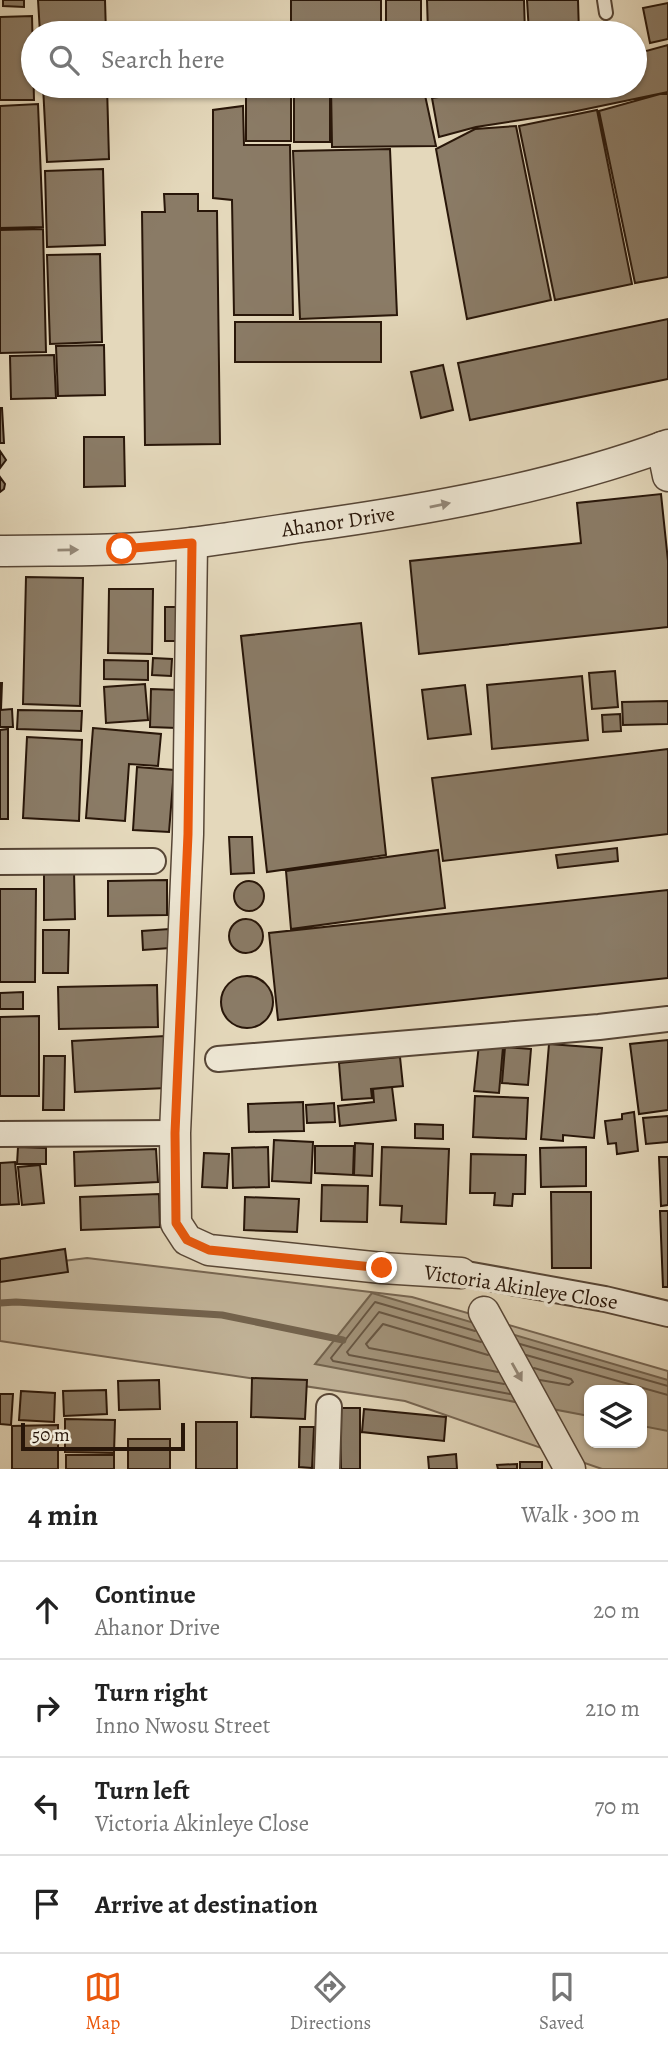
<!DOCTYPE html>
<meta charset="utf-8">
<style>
:root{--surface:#fff;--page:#f2f2f2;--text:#222;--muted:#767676;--line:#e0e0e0;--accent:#ea580c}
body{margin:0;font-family:Alegreya,serif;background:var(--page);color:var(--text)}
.controls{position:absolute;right:21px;bottom:21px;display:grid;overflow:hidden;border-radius:14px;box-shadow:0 2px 5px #0004}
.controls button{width:63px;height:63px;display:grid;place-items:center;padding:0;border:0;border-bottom:2px solid var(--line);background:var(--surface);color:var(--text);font:35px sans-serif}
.scale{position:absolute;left:21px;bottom:18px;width:164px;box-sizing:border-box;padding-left:7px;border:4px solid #281609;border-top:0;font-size:19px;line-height:24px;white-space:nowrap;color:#281609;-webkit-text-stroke:5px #ede6d3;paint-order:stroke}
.stop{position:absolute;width:21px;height:21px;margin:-16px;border:5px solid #ea580c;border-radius:50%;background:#fff}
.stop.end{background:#ea580c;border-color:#fff;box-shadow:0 2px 7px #0008}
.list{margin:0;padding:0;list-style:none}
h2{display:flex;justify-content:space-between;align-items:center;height:91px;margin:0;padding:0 28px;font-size:30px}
h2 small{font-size:23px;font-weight:400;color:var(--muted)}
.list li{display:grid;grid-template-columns:46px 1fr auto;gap:21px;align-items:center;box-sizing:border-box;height:98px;padding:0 28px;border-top:2px solid var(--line)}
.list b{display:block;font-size:26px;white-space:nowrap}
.list p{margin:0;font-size:23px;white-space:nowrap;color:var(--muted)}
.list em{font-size:23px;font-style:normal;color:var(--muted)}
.icon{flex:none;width:38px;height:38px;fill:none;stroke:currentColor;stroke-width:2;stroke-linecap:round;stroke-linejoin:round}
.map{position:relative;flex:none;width:668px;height:1469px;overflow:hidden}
.search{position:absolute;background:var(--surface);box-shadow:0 2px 5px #0004;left:21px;right:21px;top:21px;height:77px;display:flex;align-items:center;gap:18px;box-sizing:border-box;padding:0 24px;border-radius:38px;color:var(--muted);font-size:26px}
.sheet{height:483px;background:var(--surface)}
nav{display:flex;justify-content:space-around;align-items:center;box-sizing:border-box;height:98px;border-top:2px solid var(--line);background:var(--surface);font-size:19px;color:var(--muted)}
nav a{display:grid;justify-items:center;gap:4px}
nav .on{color:var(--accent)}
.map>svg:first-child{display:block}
</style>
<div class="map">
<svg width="668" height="1469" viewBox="0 0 668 1469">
<rect width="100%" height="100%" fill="#e4d8bb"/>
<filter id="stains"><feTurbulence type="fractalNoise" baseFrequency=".00286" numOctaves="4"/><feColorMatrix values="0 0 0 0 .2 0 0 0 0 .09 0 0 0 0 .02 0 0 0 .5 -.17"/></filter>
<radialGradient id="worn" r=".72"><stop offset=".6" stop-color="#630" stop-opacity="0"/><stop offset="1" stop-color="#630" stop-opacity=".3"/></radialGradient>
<!-- green -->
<path fill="#c4b79d" stroke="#766653" stroke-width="2" fill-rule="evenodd" d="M87 1258 412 1297 668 1371V1469H602L405 1401 0 1341V1269ZM589 1390H642V1443H589Z"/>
<!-- water -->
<path fill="#a4967e" stroke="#72634f" stroke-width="2" d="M372 1293 668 1380V1431L642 1426V1390H589V1416L315 1364Z"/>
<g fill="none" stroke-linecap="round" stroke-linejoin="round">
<!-- shore -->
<path stroke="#665644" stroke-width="2" d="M475 1331 375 1302 331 1358 333 1361 510 1394
M481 1342 379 1312 347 1352 349 1355 504 1384
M520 1344 668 1386
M488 1355 383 1324 366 1344 369 1348 498 1372
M526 1355 668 1395
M534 1368 571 1379 573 1382 569 1385 540 1380"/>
<!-- stream -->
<path stroke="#72634f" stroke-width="7" d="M0 1303 16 1302 222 1315 343 1340"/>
</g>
<!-- building -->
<path fill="#8a7b66" stroke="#281609" stroke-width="2" d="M3 0H24V7L3 6Z
M38 0H105L106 33H40Z
M291 0H381V33H291Z
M386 0H421V33H386Z
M427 0H524L525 33H428Z
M527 0H578L579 33H529Z
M668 3V39L650 43 643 8Z
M32 16 34 100H0V17Z
M194 29V33H133V30Z
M668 45V92L572 112 476 127 439 137 432 98 514 86H635V54Z
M43 86H107L109 159 47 162Z
M246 86H291V141H246Z
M294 86H330V142H294Z
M331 86H423L436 146 332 147Z
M429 86H499L429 95Z
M660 94H668V277L635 283 599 111Z
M38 104 43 227 0 228V106Z
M243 106 244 145H290L293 315H234L232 200 213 198V110Z
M597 110 632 284 555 300 519 126Z
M516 126 551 300 467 319 436 149 475 129Z
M390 149 397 315 300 319 293 151Z
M103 169 105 245 47 247 45 171Z
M164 194H198V211H217L220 444 145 445 142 212H165Z
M43 229 46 352 0 353V230Z
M100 254 102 342 50 344 47 255Z
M668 319V379L470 420 458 363Z
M235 322H381V362H235Z
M104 345 105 395 58 396 56 346Z
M54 355 56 398 11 399 10 356Z
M443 365 453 410 421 418 411 372Z
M0 408H2L4 443H0Z
M84 437H124L125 486 84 487Z
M0 451 6 460 0 468Z
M0 477 5 484 4 489 0 492Z
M661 494 668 561V627L419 654 410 561 581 543 577 503Z
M26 577 83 578 80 706 23 704Z
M109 589H153L152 654 108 653Z
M165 607H178L177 641H165Z
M361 623 386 855 267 872 241 636Z
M153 658 172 659 171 676 152 675Z
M104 660 148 661V680L104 679Z
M615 671 618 707 592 709 589 673Z
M582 676 588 740 492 749 487 685Z
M0 683H2L1 709H0Z
M145 684 148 720 106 723 104 687Z
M465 685 471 734 428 739 422 690Z
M151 689 178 690 177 728 150 727Z
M668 701V724L623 725 622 702Z
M12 709 13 727H0V710Z
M18 710 82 711 81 731 17 729Z
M620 714 621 731 603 732 602 715Z
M93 728 161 734 158 766 129 764 125 821 86 818Z
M8 729V819H0V730Z
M27 737 82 740 79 821 23 818Z
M668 749V834L443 861 432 778Z
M137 767 174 770 169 832 133 830Z
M229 837H252L254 873 231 874Z
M617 848 618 861 558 868 556 855Z
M438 850 445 908 291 929 286 871Z
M44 870H74L75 919 44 920Z
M167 880V915L108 916V881Z
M234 896a15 15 0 1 1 30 0a15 15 0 1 1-30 0Z
M0 889H36L35 982H0Z
M668 890V978L278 1020 269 933Z
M229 936a17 17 0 1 1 34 0a17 17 0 1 1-34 0Z
M169 929 170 948 143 950 142 931Z
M43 930H69L68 973H43Z
M221 1002a26 26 0 1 1 52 0a26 26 0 1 1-52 0Z
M157 985 158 1027 59 1029 58 987Z
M23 992V1009H0V993Z
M39 1016V1096H0V1017Z
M165 1036 167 1088 75 1092 72 1041Z
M668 1040V1110L639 1114 630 1044Z
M479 1044 503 1047 499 1093 474 1091Z
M549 1044 602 1048 594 1138 563 1135V1141L541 1139Z
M505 1047 531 1049 528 1085 502 1083Z
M44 1056H65L64 1110H43Z
M400 1057 403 1086 371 1089 372 1098 342 1100 339 1063Z
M392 1087 396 1120 340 1126 338 1106 374 1102 373 1089Z
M475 1096 528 1098 526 1139 473 1137Z
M303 1102 304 1131 249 1132 248 1104Z
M334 1103 335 1122 307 1123 306 1105Z
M634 1112 638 1151 617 1154 616 1143 608 1144 605 1121 622 1119V1114Z
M668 1116V1142L646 1144 643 1118Z
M415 1124 443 1125V1139L415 1138Z
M274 1140 313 1142 311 1183 272 1181Z
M355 1143 373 1144 372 1176 354 1175Z
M315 1146H354L353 1175 315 1173Z
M18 1147 46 1148V1164H17Z
M268 1147 269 1187 233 1188 232 1148Z
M382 1147 449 1149 446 1224 401 1222 402 1206 380 1205Z
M586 1147V1186L541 1187 540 1148Z
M156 1149 158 1182 75 1186 74 1152Z
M204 1153 229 1154 227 1188 202 1187Z
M471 1154 526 1155 525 1194H513L512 1206 494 1205 495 1193H470Z
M659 1157H668V1205L661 1206Z
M15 1162 19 1204 0 1205V1163Z
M40 1165 44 1203 22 1205 18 1167Z
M322 1185 368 1186 367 1222 321 1221Z
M551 1192H591V1268H552Z
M159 1194 160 1227 81 1230 80 1197Z
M245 1197 299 1199 297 1232 244 1230Z
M660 1211H668V1287H663Z
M65 1249 68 1272 0 1282V1259Z
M252 1378 307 1380 305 1419 251 1417Z
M159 1380 160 1409 119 1410 118 1381Z
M106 1390 107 1414 64 1416 63 1391Z
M21 1391 55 1393 54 1422 19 1420Z
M0 1394H13L11 1425 0 1424Z
M340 1408H360V1469H341Z
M364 1409 446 1417 444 1441 362 1432Z
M65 1419 115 1420 114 1453 65 1452Z
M196 1422H237V1469H196Z
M58 1425V1469H12V1426Z
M300 1427H314L312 1468 299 1467Z
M128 1439H170V1469H128Z
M456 1454 457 1469H429L428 1457Z
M66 1455H114V1469H66Z
M520 1462H542V1469H520Z
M517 1464V1469H498L497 1465Z"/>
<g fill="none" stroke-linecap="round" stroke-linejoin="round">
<!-- service casing -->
<g stroke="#574636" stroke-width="16">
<path id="service" d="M604 0 606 13"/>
</g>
<!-- minor casing -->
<g stroke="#574636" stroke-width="28">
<path id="minor" d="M0 862 153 861
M218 1059 599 1027 668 1019
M0 1134 175 1133
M461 1273 605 1299 668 1314
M327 1469 329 1407"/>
</g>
<!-- tertiary casing -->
<g stroke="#574636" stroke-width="33">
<g id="tertiary">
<path d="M662 447 668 476"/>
<path d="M192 543 188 834 175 1133 176 1223 187 1240 209 1250 382 1268 461 1273"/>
<path id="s1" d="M0 551C41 550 81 551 122 549 182 546 242 536 301 527 425 510 550 488 668 445"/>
<path d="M484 1312 570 1469"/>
</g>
</g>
<!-- service -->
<use href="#service" stroke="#ede6d3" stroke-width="12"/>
<!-- minor -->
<use href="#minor" stroke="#ede6d3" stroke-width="24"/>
<!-- tertiary -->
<use href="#tertiary" stroke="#ede6d3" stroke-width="30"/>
</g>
<!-- one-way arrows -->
<defs><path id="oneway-solid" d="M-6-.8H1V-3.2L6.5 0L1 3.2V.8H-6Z" transform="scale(1.75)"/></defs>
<g fill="#948878">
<use href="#oneway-solid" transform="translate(440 505) rotate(-11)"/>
<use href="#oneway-solid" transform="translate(68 550) rotate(-1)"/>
<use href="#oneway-solid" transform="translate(517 1372) rotate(61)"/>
</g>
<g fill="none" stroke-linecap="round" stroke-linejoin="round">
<!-- route -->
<path stroke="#ea580c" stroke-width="9" d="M122 549 192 543 188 834 175 1133 176 1223 187 1240 209 1250 382 1268"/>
</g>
<g text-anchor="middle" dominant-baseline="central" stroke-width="7" stroke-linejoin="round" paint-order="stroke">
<!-- street labels -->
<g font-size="21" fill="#281609" stroke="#ede6d3">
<text stroke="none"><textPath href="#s1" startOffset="340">Ahanor Drive</textPath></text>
<text transform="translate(521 1287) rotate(9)">Victoria Akinleye Close</text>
</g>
</g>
<rect width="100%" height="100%" filter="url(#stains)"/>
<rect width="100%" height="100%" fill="url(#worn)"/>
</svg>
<div class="controls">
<button><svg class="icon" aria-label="layers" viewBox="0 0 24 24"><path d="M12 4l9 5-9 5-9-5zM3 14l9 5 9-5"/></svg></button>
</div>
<div class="scale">50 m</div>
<div class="stop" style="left:122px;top:549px"></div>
<div class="stop end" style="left:382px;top:1268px"></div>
<div class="search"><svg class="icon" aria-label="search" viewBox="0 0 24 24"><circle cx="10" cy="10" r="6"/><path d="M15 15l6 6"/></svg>Search here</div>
</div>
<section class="sheet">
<h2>4 min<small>Walk · 300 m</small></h2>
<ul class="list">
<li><svg class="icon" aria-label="ahead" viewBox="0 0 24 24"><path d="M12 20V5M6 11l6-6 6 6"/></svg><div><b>Continue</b><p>Ahanor Drive</p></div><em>20 m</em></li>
<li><svg class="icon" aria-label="right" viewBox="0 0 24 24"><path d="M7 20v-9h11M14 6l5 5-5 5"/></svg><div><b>Turn right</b><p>Inno Nwosu Street</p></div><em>210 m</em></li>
<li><svg class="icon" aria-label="left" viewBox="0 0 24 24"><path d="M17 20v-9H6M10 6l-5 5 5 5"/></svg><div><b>Turn left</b><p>Victoria Akinleye Close</p></div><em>70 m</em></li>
<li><svg class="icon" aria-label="arrive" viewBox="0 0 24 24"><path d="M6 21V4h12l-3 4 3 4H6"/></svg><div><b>Arrive at destination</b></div></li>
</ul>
</section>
<nav>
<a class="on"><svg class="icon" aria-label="map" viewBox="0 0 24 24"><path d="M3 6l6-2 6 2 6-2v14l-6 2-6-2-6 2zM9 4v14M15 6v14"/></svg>Map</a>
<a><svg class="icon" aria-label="directions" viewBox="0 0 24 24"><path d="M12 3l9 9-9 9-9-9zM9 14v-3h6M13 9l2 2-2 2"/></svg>Directions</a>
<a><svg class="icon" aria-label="saved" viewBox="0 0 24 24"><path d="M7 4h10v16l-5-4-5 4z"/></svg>Saved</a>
</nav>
